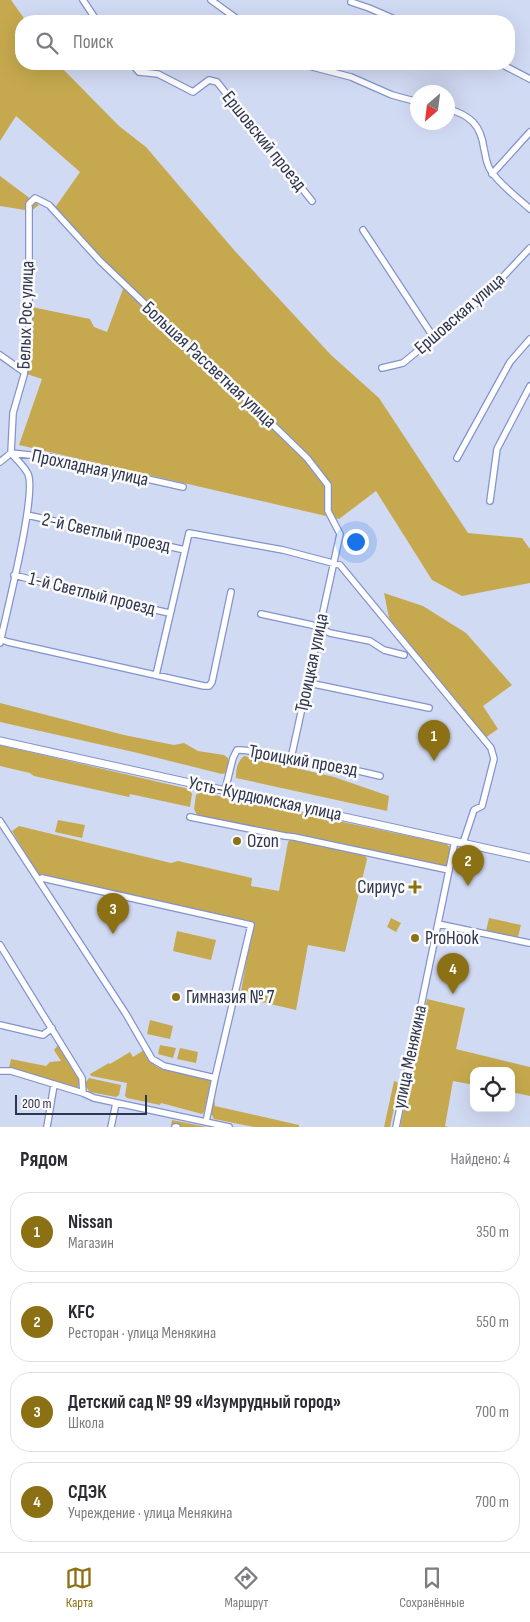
<!DOCTYPE html>
<html lang="ru">
<meta charset="utf-8">
<style>
:root{--surface:#fff;--page:#f2f2f3;--text:#2b2b33;--muted:#7c7c81;--line:#e1e1e2;--accent:#8b7113}
body{margin:0;font-family:"Sofia Sans Condensed",sans-serif;background:var(--page);color:var(--text)}
.controls{position:absolute;right:15px;bottom:15px;display:grid;overflow:hidden;border-radius:10px;box-shadow:0 5px 20px #0002}
.controls button{width:45px;height:45px;display:grid;place-items:center;padding:0;border:0;border-bottom:1px solid var(--line);background:var(--surface);color:var(--text);font:25px sans-serif}
.compass{position:absolute;left:410px;top:85px;width:45px;height:45px;border-radius:50%;background:var(--surface);box-shadow:0 5px 20px #0002;rotate:208deg}
.scale{position:absolute;left:15px;bottom:12px;width:132px;box-sizing:border-box;padding-left:5px;border:2px solid #2e354e;border-top:0;font-size:14px;line-height:18px;white-space:nowrap;color:#2e354e;-webkit-text-stroke:4px #fbfbfb;paint-order:stroke}
.you{position:absolute;left:355px;top:541px;width:18px;height:18px;margin:-12px;border:4px solid #fff;border-radius:50%;background:#1a73e8;box-shadow:0 0 0 8px #1a73e833}
.badge{display:grid;place-items:center;width:32px;height:32px;border-radius:50%;background:var(--accent);color:#fff;font-size:16px;font-weight:700}
.pin{position:absolute;translate:-50% -41px;filter:drop-shadow(0 1px 2px #0008)}
.pin::after{content:'';position:absolute;top:26px;width:18px;height:15px;background:inherit;clip-path:polygon(0 0,100% 0,50% 100%)}
.list{margin:0;padding:0;list-style:none}
h2{display:flex;justify-content:space-between;align-items:center;height:65px;margin:0;padding:0 20px;font-size:21px}
h2 small{font-size:16px;font-weight:400;color:var(--muted)}
.list li{display:grid;grid-template-columns:32px 1fr auto;gap:15px;align-items:center;box-sizing:border-box;height:80px;margin:0 10px 10px;padding:0 10px;border:1px solid var(--line);border-radius:20px}
.list b{display:block;font-size:19px;white-space:nowrap}
.list p{margin:0;font-size:16px;white-space:nowrap;color:var(--muted)}
.list em{font-size:16px;font-style:normal;color:var(--muted)}
.icon{flex:none;width:28px;height:28px;fill:none;stroke:currentColor;stroke-width:2;stroke-linecap:round;stroke-linejoin:round}
.map{position:relative;flex:none;width:530px;height:1127px;overflow:hidden}
.search{position:absolute;background:var(--surface);box-shadow:0 5px 20px #0002;left:15px;right:15px;top:15px;height:55px;display:flex;align-items:center;gap:12px;box-sizing:border-box;padding:0 18px;border-radius:20px;color:var(--muted);font-size:19px}
.sheet{height:425px;background:var(--surface)}
nav{display:flex;justify-content:space-around;align-items:center;box-sizing:border-box;height:70px;border-top:1px solid var(--line);background:var(--surface);font-size:14px;color:var(--muted)}
nav a{display:grid;justify-items:center;gap:2px}
nav .on{color:var(--accent)}
.map>svg:first-child{display:block}
</style>
<div class="map">
<svg width="530" height="1127" viewBox="0 0 530 1127">
<rect width="100%" height="100%" fill="#d1daf3"/>
<!-- green -->
<path fill="#c6a94e" d="M0 0H11L26 21H21V64H58L119 126 146 147 234 250 331 355 379 398 468 533 522 538 530 549V583L462 596 432 580 376 491 339 519 19 445 42 379 27 374 32 307 90 319 94 327 107 332 123 289 52 212 80 172 16 116 0 141Z
M0 176 39 205 31 211 0 206Z
M384 593 423 606 466 633 512 685 483 706 498 729 485 738 389 618Z
M0 703 124 735 174 745 184 743 198 751 224 755 228 758 229 762 226 773 222 774 138 753 0 722Z
M0 745 189 789 192 794 190 807 130 794 129 797 34 776 30 773 0 766Z
M244 756 334 777 389 796 387 811 236 778C236 769 237 762 244 756Z
M200 792 447 844 451 849 447 866 444 867 197 815 194 809 196 795Z
M58 820 85 825 82 838 55 832Z
M19 826 171 863 178 861 252 878 251 886 279 891 288 842 291 839 365 856 367 859 345 952 308 945 296 1010 240 997 253 922 38 874 12 831Z
M461 848 467 849 476 862 475 873 460 870 457 866Z
M391 918 401 923 396 932 387 927Z
M489 918 521 925 518 937 486 931Z
M177 931 216 940 211 960 173 951Z
M427 999 465 1008 456 1049 530 1067V1096L511 1092V1071H474V1085L453 1081 445 1126 448 1127H400Z
M150 1020 173 1026 170 1039 147 1034Z
M58 1045 79 1076 80 1081 78 1088 9 1068 11 1059 46 1066 50 1062 61 1061 54 1050Z
M160 1045 176 1048 173 1058 158 1054Z
M180 1048 198 1052 196 1063 177 1059Z
M144 1050 150 1061 157 1067 211 1080 204 1112 202 1114 161 1103 160 1105 127 1098 125 1096 127 1083 91 1076 90 1074 109 1063 110 1064 130 1052 133 1057Z
M89 1078 121 1085 119 1095 116 1097 90 1092 86 1087V1082Z
M394 1081 397 1082 399 1085 390 1127H384Z
M214 1098 215 1106 299 1125V1127H254L214 1119 211 1113Z
M172 1120 207 1127H182L171 1125Z"/>
<g fill="none" stroke-linecap="round" stroke-linejoin="round">
<!-- minor casing -->
<g stroke="#8293ce" stroke-width="8">
<path id="minor" d="M83 0 97 21
M211 0 240 21
M351 2 369 8 399 21
M132 64 139 72 158 74 193 92 209 80 217 82 312 201
M301 64 351 77 392 95 418 102
M501 64 530 79
M448 109C470 115 481 125 484 149 486 156 486 164 491 171 499 184 518 198 530 209
M492 174 530 132
M363 230 434 338
M0 355 24 372
M382 368 403 363 485 296 530 248
M457 458 510 362 530 339
M0 462 11 453 49 457 183 487
M490 501 497 449 530 386
M27 515 185 550
M14 575 91 595 169 613
M261 614 312 625 330 633 370 641 384 650 404 655
M0 639 8 642 204 686H209L212 682 231 592
M0 643C6 614 37 494 28 474 25 467 16 459 11 453L13 413 24 375 29 337V204L35 198 49 205 100 261 146 305 188 349 238 391 307 458 328 485V511L340 534 290 763
M156 675 189 533 283 550 340 565 491 748 494 759 482 806 474 810 463 843
M309 683 429 708
M225 790 233 758 237 750C256 749 273 760 291 763 296 763 301 762 306 763 331 765 356 770 380 776
M190 817 285 836 294 837 449 870
M0 821 126 1014 152 1059 164 1066 215 1078 206 1122
M39 881 42 878 251 925 215 1078
M438 924 529 943
M0 945 82 1078 83 1093
M0 1025 43 1035 52 1028
M0 1071H11L83 1093 94 1098 229 1127
M47 1127 54 1085
M111 1127 116 1103
M175 1127H177
M396 1127 455 841"/>
</g>
<!-- major casing -->
<g stroke="#8293ce" stroke-width="9">
<path id="major" d="M0 741 530 858"/>
</g>
<!-- minor -->
<use href="#minor" stroke="#fff" stroke-width="5.5"/>
<!-- major -->
<use href="#major" stroke="#fff" stroke-width="7"/>
</g>
<!-- markers -->
<g fill="#8b7113" stroke="#fbfbfb" stroke-width="2">
<circle cx="237" cy="841" r="5"/>
<path d="M412.5 879.5h5v5h5v5h-5v5h-5v-5h-5v-5h5z"/>
<circle cx="415" cy="938" r="5"/>
<circle cx="176" cy="997" r="5"/>
</g>
<g text-anchor="middle" dominant-baseline="central" stroke-width="5" stroke-linejoin="round" paint-order="stroke">
<!-- street labels -->
<g font-size="19" fill="#2e354e" stroke="#fbfbfb">
<text transform="translate(264 141) rotate(51)">Ершовский проезд</text>
<text transform="translate(460 314) rotate(-41)">Ершовская улица</text>
<text transform="translate(26 315) rotate(-88)">Белых Рос улица</text>
<text transform="translate(209 365) rotate(43)">Большая Рассветная улица</text>
<text transform="translate(90 468) rotate(12)">Прохладная улица</text>
<text transform="translate(106 533) rotate(12)">2-й Светлый проезд</text>
<text transform="translate(92 594) rotate(14)">1-й Светлый проезд</text>
<text transform="translate(312 663) rotate(-78)">Троицкая улица</text>
<text transform="translate(303 761) rotate(10)">Троицкий проезд</text>
<text transform="translate(265 799) rotate(12)">Усть-Курдюмская улица</text>
<text transform="translate(410 1057) rotate(-78)">улица Менякина</text>
</g>
<!-- poi labels -->
<g font-size="19" fill="#2e354e" stroke="#fbfbfb" text-anchor="start">
<text x="247" y="841">Ozon</text>
<text x="405" y="887" text-anchor="end">Сириус</text>
<text x="425" y="938">ProHook</text>
<text x="186" y="997">Гимназия № 7</text>
</g>
</g>
</svg>
<div class="controls">
<button><svg class="icon" aria-label="locate" viewBox="0 0 24 24"><circle cx="12" cy="12" r="6"/><path d="M12 2v4M12 18v4M2 12h4M18 12h4"/></svg></button>
</div>
<svg class="compass" viewBox="-18 -18 36 36"><path d="M0-13l5 13h-10z" fill="#e53935"/><path d="M0 13l5-13h-10z" fill="#7c7c81"/></svg>
<div class="scale">200 m</div>
<div class="you"></div>
<div class="pin badge" style="left:434px;top:761px">1</div>
<div class="pin badge" style="left:468px;top:886px">2</div>
<div class="pin badge" style="left:113px;top:934px">3</div>
<div class="pin badge" style="left:453px;top:994px">4</div>
<div class="search"><svg class="icon" aria-label="search" viewBox="0 0 24 24"><circle cx="10" cy="10" r="6"/><path d="M15 15l6 6"/></svg>Поиск</div>
</div>
<section class="sheet">
<h2>Рядом<small>Найдено: 4</small></h2>
<ul class="list">
<li><span class="badge">1</span><div><b>Nissan</b><p>Магазин</p></div><em>350 m</em></li>
<li><span class="badge">2</span><div><b>KFC</b><p>Ресторан · улица Менякина</p></div><em>550 m</em></li>
<li><span class="badge">3</span><div><b>Детский сад № 99 «Изумрудный город»</b><p>Школа</p></div><em>700 m</em></li>
<li><span class="badge">4</span><div><b>СДЭК</b><p>Учреждение · улица Менякина</p></div><em>700 m</em></li>
</ul>
</section>
<nav>
<a class="on"><svg class="icon" aria-label="map" viewBox="0 0 24 24"><path d="M3 6l6-2 6 2 6-2v14l-6 2-6-2-6 2zM9 4v14M15 6v14"/></svg>Карта</a>
<a><svg class="icon" aria-label="directions" viewBox="0 0 24 24"><path d="M12 3l9 9-9 9-9-9zM9 14v-3h6M13 9l2 2-2 2"/></svg>Маршрут</a>
<a><svg class="icon" aria-label="saved" viewBox="0 0 24 24"><path d="M7 4h10v16l-5-4-5 4z"/></svg>Сохранённые</a>
</nav>
